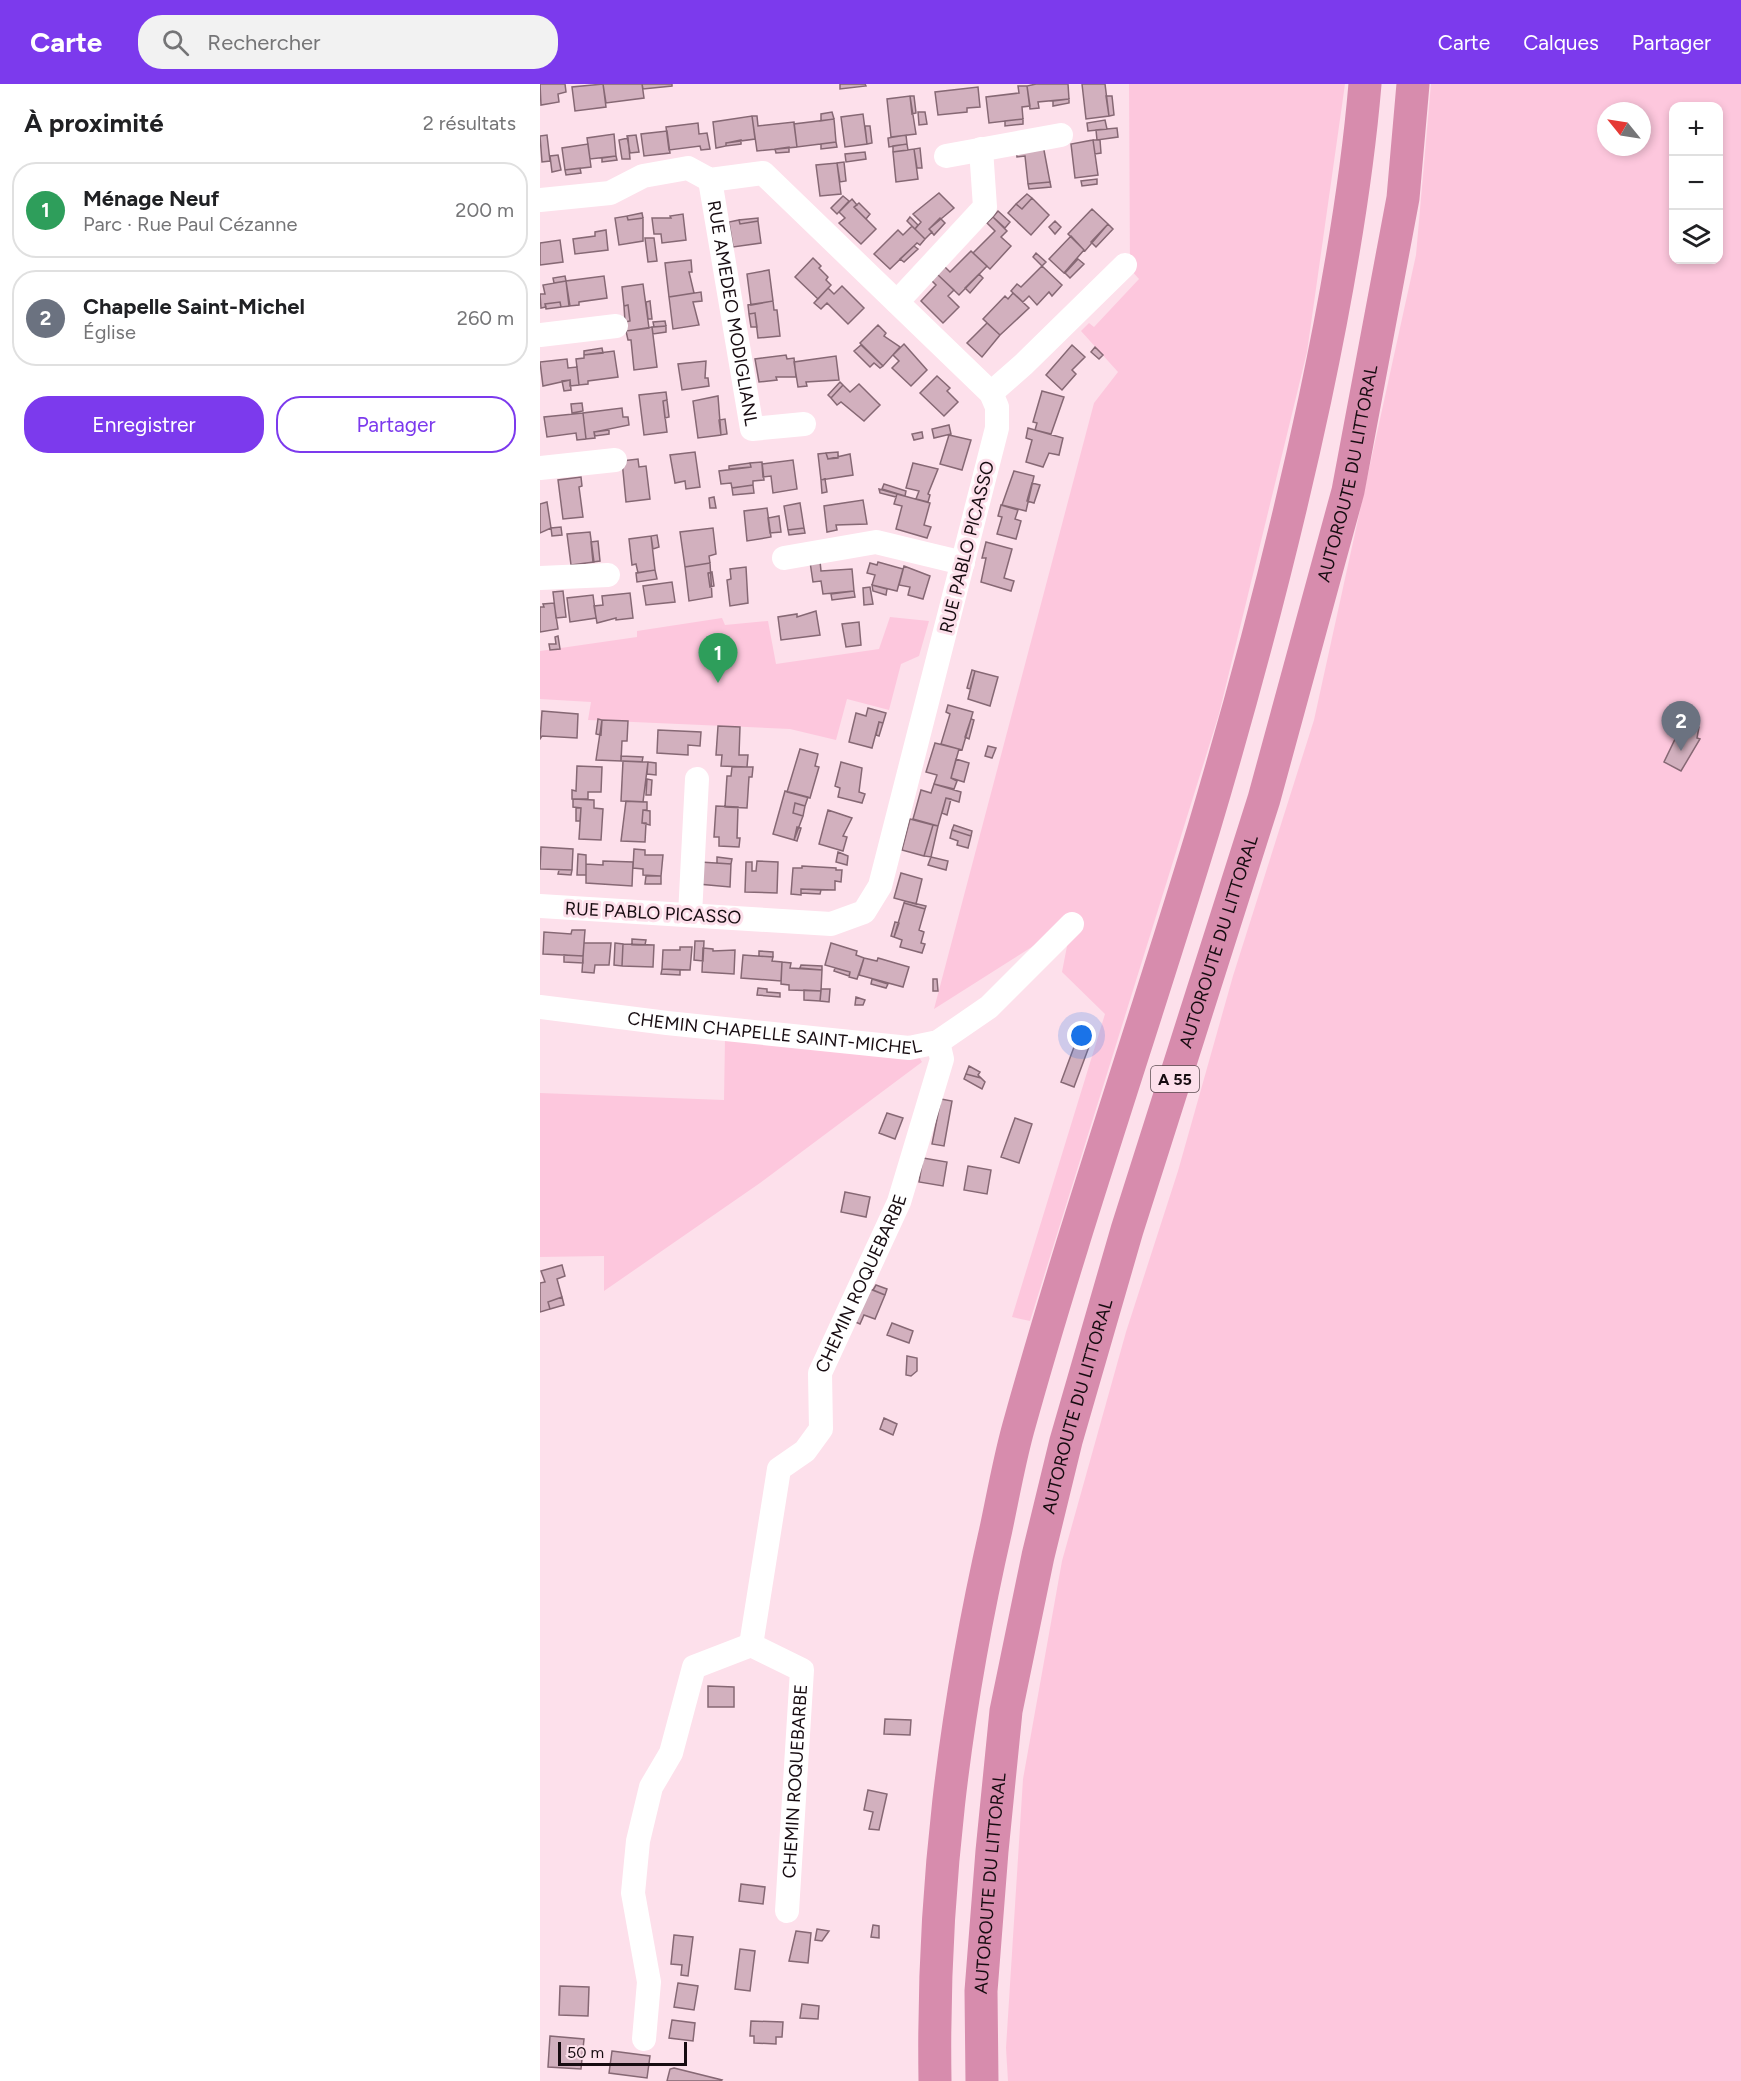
<!DOCTYPE html>
<html lang="fr">
<meta charset="utf-8">
<style>
:root{--surface:#fff;--page:#f2f2f2;--text:#202124;--muted:#757577;--line:#e0e0e0;--accent:#7c3aed}
body{margin:0;font-family:Figtree,sans-serif;background:var(--page);color:var(--text)}
.controls{position:absolute;right:18px;top:18px;display:grid;overflow:hidden;border-radius:12px;box-shadow:0 3px 9px #0003}
.controls button{width:54px;height:54px;display:grid;place-items:center;padding:0;border:0;border-bottom:2px solid var(--line);background:var(--surface);color:var(--text);font:30px sans-serif}
.compass{position:absolute;left:1057px;top:18px;width:54px;height:54px;border-radius:50%;background:var(--surface);box-shadow:0 3px 9px #0003;rotate:300deg}
.scale{position:absolute;left:18px;bottom:15px;width:129px;box-sizing:border-box;padding-left:6px;border:3px solid #170c11;border-top:0;font-size:16px;line-height:21px;white-space:nowrap;color:#170c11;-webkit-text-stroke:4px #fde0eb;paint-order:stroke}
.you{position:absolute;left:542px;top:952px;width:21px;height:21px;margin:-15px;border:4px solid #fff;border-radius:50%;background:#1a73e8;box-shadow:0 0 0 9px #1a73e833}
.badge{display:grid;place-items:center;width:39px;height:39px;border-radius:50%;background:var(--accent);color:#fff;font-size:20px;font-weight:700}
.pin{position:absolute;translate:-50% -50px;filter:drop-shadow(0 2px 3px #0008)}
.pin::after{content:'';position:absolute;top:32px;width:21px;height:18px;background:inherit;clip-path:polygon(0 0,100% 0,50% 100%)}
.list{margin:0;padding:0;list-style:none}
h2{display:flex;justify-content:space-between;align-items:center;height:78px;margin:0;padding:0 24px;font-size:26px}
h2 small{font-size:20px;font-weight:400;color:var(--muted)}
.list li{display:grid;grid-template-columns:39px 1fr auto;gap:18px;align-items:center;box-sizing:border-box;height:96px;margin:0 12px 12px;padding:0 12px;border:2px solid var(--line);border-radius:24px}
.list b{display:block;font-size:22px;white-space:nowrap}
.list p{margin:0;font-size:20px;white-space:nowrap;color:var(--muted)}
.list em{font-size:20px;font-style:normal;color:var(--muted)}
.actions{display:flex;gap:12px;padding:18px 24px}
.actions a{flex:1;padding:14px 0;border:2px solid var(--accent);border-radius:24px;text-align:center;font-size:21px;color:var(--accent)}
.actions .main{background:var(--accent);color:#fff}
.icon{flex:none;width:33px;height:33px;fill:none;stroke:currentColor;stroke-width:2;stroke-linecap:round;stroke-linejoin:round}
.map{position:relative;flex:none;width:1201px;height:1997px;overflow:hidden}
header{display:flex;align-items:center;gap:36px;box-sizing:border-box;height:84px;padding:0 30px;background:var(--accent);color:#fff}
header strong{font-size:28px}
nav{display:flex;gap:33px;margin-inline-start:auto;font-size:21px}
.search{width:420px;height:54px;background:var(--page);display:flex;align-items:center;gap:15px;box-sizing:border-box;padding:0 21px;border-radius:24px;color:var(--muted);font-size:22px}
main{display:flex}
aside{flex:1;background:var(--surface)}
.map>svg:first-child{display:block}
</style>
<header>
<strong>Carte</strong>
<div class="search"><svg class="icon" aria-label="search" viewBox="0 0 24 24"><circle cx="10" cy="10" r="6"/><path d="M15 15l6 6"/></svg>Rechercher</div>
<nav><a>Carte</a><a>Calques</a><a>Partager</a></nav>
</header>
<main>
<aside>
<h2>À proximité<small>2 résultats</small></h2>
<ul class="list">
<li><span class="badge" style="background:#2e9e5b">1</span><div><b>Ménage Neuf</b><p>Parc · Rue Paul Cézanne</p></div><em>200 m</em></li>
<li><span class="badge" style="background:#6b7280">2</span><div><b>Chapelle Saint-Michel</b><p>Église</p></div><em>260 m</em></li>
</ul>
<div class="actions"><a class="main">Enregistrer</a><a>Partager</a></div>
</aside>
<div class="map">
<svg width="1201" height="1997" viewBox="0 0 1201 1997">
<rect width="100%" height="100%" fill="#fde0eb"/>
<!-- green -->
<path fill="#fdc7dd" fill-rule="evenodd" d="M589 0H805L767 268 679 630 490 1237 472 1233 565 930 522 888 528 857 517 847 394 925 554 319 578 288 541 247 549 239 554 243 599 195 590 185Z
M891 0H1201V1997H468L466 1964 483 1695 522 1477 586 1248 638 1087 693 892 774 636 876 171ZM1134 22H1178V176H1134ZM1066 27H1102V63H1066Z
M350 533 389 537 379 572 361 580 349 626 307 615 296 656 250 645 48 636 51 618 0 615V567L97 553V547L182 534 185 541 228 537 236 580 339 565Z
M185 954 377 970 382 978 220 1099 64 1207V1172L0 1173V1009L184 1016Z"/>
<!-- building -->
<path fill="#d2b0be" stroke="#866874" stroke-width="1.5" d="M0 0H25L26 8 18 10 19 18 1 21Z
M63 0 66 23 35 27 32 3Z
M63 0H102L104 14 66 19Z
M102 0H132V2L103 5Z
M300 0H325L326 2 300 5Z
M496 0H528L529 15 498 18 499 24 490 25 487 2Z
M542 0H565L569 32 546 35Z
M478 2H487L490 22 482 23 483 35 449 39 446 13 479 9Z
M438 3 440 23 427 24V28L398 31 395 8Z
M370 12H374L376 29 372 30Z
M370 12 376 50 351 53 347 15Z
M566 12H572L574 31 569 32Z
M529 15V19L513 22V17Z
M292 28 294 35 281 37V30Z
M378 28H385L387 40 379 41Z
M323 30 327 60 305 63 301 33Z
M212 32H217L218 42 254 38 257 63 217 67Z
M212 32 215 55 186 59V62L176 64 173 38Z
M294 35 296 58 257 63 254 40Z
M483 35V40L465 42V37Z
M565 36 567 45 548 47 547 39Z
M158 39 159 50 167 49 170 65 161 66 160 62 129 66 126 43Z
M325 42H330L332 59 327 60Z
M577 44 578 53 557 56 556 46Z
M127 47 130 69 104 72 101 50Z
M74 50 76 72 50 75 47 54Z
M7 51 10 77 2 78 0 52Z
M96 51 99 68 90 69 87 52Z
M366 51 367 60 349 63 348 54Z
M88 54 90 75H82L79 56Z
M201 56V60L186 62V59Z
M553 56H560L561 69 555 70Z
M553 56 558 91 535 94 531 60Z
M296 58 297 63 281 65V60Z
M48 60 51 83 25 86 22 64Z
M367 60 368 66 353 68V62Z
M503 61 510 98 488 100 485 72 477 73 476 64Z
M249 63V68L236 69 235 65Z
M380 64 382 84H377L374 65Z
M374 65 378 95 356 98 353 68Z
M325 68 326 75 306 78 305 70Z
M18 71 21 86 12 88 10 72Z
M76 72 77 76 62 78V74Z
M304 78 306 97 300 98 297 79Z
M297 79 301 110 280 112 276 81Z
M40 84 41 89 26 91 25 86Z
M557 95V100L542 102 541 97Z
M510 98 511 103 489 105 488 100Z
M399 109 414 124 389 145 392 148 385 155 375 145 381 138 373 130Z
M487 110 492 114 482 125 476 120Z
M303 112 309 117 297 130 291 124Z
M492 114 509 131 491 151 468 129 476 120 482 125Z
M312 115 317 121 314 123 336 145 321 160 299 139 305 134 299 128Z
M319 119 330 130 326 135 314 123Z
M552 125 568 140 545 167 528 150Z
M458 127 470 138 465 144 453 133Z
M102 129 103 134 88 136 87 132Z
M143 130 146 156 122 159 121 150H114L112 134H131L130 132Z
M87 132 88 136 103 134V157L79 161 75 134Z
M370 133 378 141 375 145 367 137Z
M453 133 467 147 461 153 471 162 450 185 433 169 455 147 447 139Z
M218 134V137L200 140 199 136Z
M400 134 405 139 394 151 389 145Z
M199 136 200 140 218 137 221 159 193 163 189 138Z
M515 137 521 143 515 150 509 143Z
M568 140 573 145 556 163 551 158Z
M372 142 385 155 380 161 377 159 350 185 334 170 358 146 363 151Z
M66 146 68 166 35 170 33 155 55 152V148Z
M531 152 544 166 524 189 509 175Z
M105 154H114L117 177 108 178Z
M20 156 23 178 0 181V159Z
M374 162 378 165 364 178 360 175Z
M431 167 447 182 419 211 397 190 404 182 410 188Z
M496 169 506 178 502 182 493 173Z
M273 174 281 182 279 184 288 193 286 196 291 201 278 215 255 193Z
M538 175 544 180 530 194 525 189Z
M151 176 152 188H149L154 209 129 213 125 179Z
M502 182 522 201 512 212 509 208 497 221 489 212 483 218 471 207 477 200 481 203Z
M229 186 233 217 211 221 207 190Z
M397 190 414 206 408 212 419 223 403 239 381 217 396 201 391 196Z
M439 190 443 194 430 209 425 204Z
M25 192 26 197 14 199 13 194Z
M64 192 67 214 39 218V221L29 222 26 197Z
M26 197 30 222 21 223 20 218 5 220 6 223 1 224 0 210H5L3 201Z
M103 200 109 244 86 247 85 238 90 237 88 221 84 222 82 203Z
M302 202 324 224 308 240 287 219 281 225 274 219 288 204 294 210Z
M161 208 162 217 153 218 159 241 133 245 129 213Z
M473 209 489 224 460 251 443 235 465 212 468 215Z
M110 217 112 235H108L106 218Z
M233 217 234 226H237L240 252 218 254 215 229 209 230 208 221Z
M20 218 21 223 6 225 5 220Z
M88 221 90 237 85 238 84 222Z
M215 229 217 243H211L209 230Z
M125 237 126 242 114 243 113 238Z
M447 239 460 251 442 273 427 259Z
M338 241 346 249 344 252 360 263 343 282 320 259Z
M126 242V248L113 250 112 243Z
M112 243 117 283 94 286 91 256H88L86 247Z
M364 260 387 286 371 302 352 284 359 277 353 271Z
M321 261 343 282 340 284 334 279 330 283 314 267Z
M532 261 545 273 532 286 536 290 522 306 506 291Z
M555 263 563 271 559 275 551 268Z
M62 264 63 269 44 271V267Z
M74 267 78 293 48 297V300L39 301 36 275 44 274V271Z
M246 271 247 275 254 274 256 293H236L237 296 219 298 215 275Z
M296 272 299 296 266 298 267 302 258 303 254 278Z
M27 275 28 284 37 283 39 301 30 302V296L3 302 0 278Z
M166 277 165 294H168L169 302 142 306 138 280Z
M397 292 410 304 407 307 418 318 404 332 380 309Z
M30 296 31 306 24 307 22 297Z
M300 298 303 301 291 314 288 311Z
M319 300 340 321 324 337 301 318 297 321 291 314 303 301 310 308Z
M502 307 524 313 511 350 495 346 497 339 493 338Z
M126 308 127 316 123 317 127 348 104 351 99 311Z
M178 312 181 351 158 354 153 317Z
M127 316 129 333 125 334 123 317Z
M42 319 43 327 32 329 31 320Z
M82 324 83 333H88L89 341 54 348 55 354 46 355 43 329Z
M43 329 46 355 37 356 36 349 7 353 4 333Z
M185 335 187 350 181 351 179 336Z
M409 341 411 350 394 354 392 345Z
M488 344 523 354 519 371 509 369 503 383 486 378 492 356 486 354Z
M69 346V350L55 352 54 348Z
M382 348 383 354 374 356 372 350Z
M409 351 431 356 422 386 400 380Z
M155 368 160 403 146 405 145 397 135 399 130 371Z
M298 368V374L288 375 286 369Z
M286 369 288 375 310 370 313 391 281 396 278 370Z
M98 375 99 383 106 382 110 415 86 418 82 377Z
M253 376 257 405 233 409 231 392 223 393 222 380Z
M222 378 224 396 213 397V401L192 404 191 399 181 400 179 387 211 383 210 379Z
M210 379 211 383 189 385V382Z
M373 379 398 385 388 410 390 411 388 418 376 415 379 407 366 404Z
M474 387 494 392 486 427 462 421Z
M41 393 42 402 39 403 43 433 23 435 18 396Z
M285 395 287 408 282 409 281 396Z
M492 399 500 401 494 419 487 417Z
M344 400 366 407 365 412 342 405Z
M213 401 214 409 193 411 192 404Z
M339 405 357 410 356 413 340 409Z
M357 410 390 419 384 441 391 443 387 454 356 445 362 422 354 420Z
M174 413 176 424H170L169 414Z
M323 416 327 440 296 441 297 446 287 448 284 422Z
M7 418 11 444 0 449V420Z
M260 419 264 444 248 446 244 422Z
M461 421 478 426 475 435 481 437 476 455 457 450 462 433 458 432Z
M227 424 231 453 207 457 204 427Z
M239 432 241 448 230 449 228 434Z
M21 443 22 451 12 452 11 444Z
M173 444 176 470 169 472 170 479 145 483 140 448Z
M264 444 265 449 249 451 248 446Z
M50 448 54 478 31 481 27 450Z
M117 451 119 463 113 465 111 452Z
M111 452 115 486 98 489 96 480 92 481 89 455Z
M58 457 60 477 53 478 51 458Z
M446 458 472 465 464 494 474 497 471 507 441 498 446 474H442Z
M280 477 281 487 312 485 314 507 283 510 281 497 273 498 270 478Z
M338 478 363 485 357 507 332 501 335 491 327 489 330 479 337 481Z
M170 479 172 513 149 517 145 483Z
M364 482 390 492 383 515 368 511 370 503 359 501Z
M206 483 208 519 190 522 187 496 191 495 190 485Z
M115 486 117 495 97 498 96 489Z
M172 488 174 502 170 503 168 489Z
M132 498 135 518 106 521 103 502Z
M332 501 347 505 346 511 333 507Z
M330 503 333 520 324 521 323 504Z
M23 507 26 533 16 534 13 508Z
M314 507 315 513 292 516 291 510Z
M90 509 93 534 76 536V534L57 539 54 522 63 521 62 512Z
M53 511 56 534 30 538 27 514Z
M14 519 18 545 0 548V523H4L3 520Z
M276 527 280 551 241 556 238 533 257 530V533Z
M319 538 321 561 306 563 302 540Z
M18 552 20 565 10 566 9 560H16L15 553Z
M432 586 435 587 430 605 427 604Z
M435 587 458 593 450 622 428 615Z
M408 621 433 628 422 666 401 660 410 630 406 628Z
M328 624 346 629 343 639 339 638 332 664 309 658 316 629 326 632Z
M2 627 38 630 37 654 2 652 0 655Z
M58 635 62 636 61 651 56 650Z
M431 635 434 636 429 655 425 653Z
M62 636 88 637 87 657H82L81 677 56 676Z
M339 638 343 639 339 652 336 651Z
M1152 638 1159 643 1157 654 1160 655 1141 687 1124 678 1138 649H1140L1145 639Z
M178 642 200 643 199 671H208L207 683 181 682 182 671H176Z
M118 646 161 648 160 662 148 661V671L117 669Z
M395 659 419 665 411 694 417 697 414 705 394 700 397 691 386 688Z
M448 662 456 664 452 674 445 672Z
M260 665 278 670 275 682 279 683 270 714 247 708Z
M81 672 103 673 102 678 81 677Z
M416 675 429 679 424 698 411 694Z
M83 677 108 678 103 718 81 717Z
M108 678 116 679V691L107 690Z
M301 678 322 684 319 708 325 710 322 719 298 713 300 704 295 702Z
M37 682 62 683 61 708H48V715H32V706L36 707Z
M192 683H213L212 693H209L207 724 185 723 187 692H191Z
M107 695 112 696 111 711H106Z
M394 700 421 708 419 718 406 714 398 742 373 735 381 706 391 709Z
M245 707 268 713 265 722 255 719 253 729 263 732 254 756 233 750Z
M406 714 411 715 407 731 402 729Z
M33 715 54 716V724L63 725 61 756 39 755 41 724 33 723Z
M86 717 107 718V726H103L102 739H106L105 758 81 757Z
M255 719 265 722 263 732 253 729Z
M176 722 198 723 197 754H200L199 763 179 762V753H174Z
M36 724H41L40 737H36Z
M103 726 110 727V741L102 739Z
M288 726 312 734 303 752 307 753 303 767 279 760Z
M370 735 393 741 384 772 362 766Z
M393 741 398 742 391 773 384 772Z
M414 741 432 747 431 752 412 746Z
M257 743 261 744 257 757 254 756Z
M412 746 431 752 428 764 417 761 418 757 410 754Z
M1 763 33 765 32 786 0 785Z
M94 765 105 766V771H123L121 792 103 791V785L93 784Z
M298 768 308 772 307 781 296 778Z
M38 770 46 771V791H37Z
M177 773 192 775 191 780 177 779Z
M391 773 408 777 406 786 388 781Z
M63 777 93 778 92 802 46 799V780L63 781Z
M217 777 238 778 237 809 205 808 206 778H212V787H216Z
M160 778 191 780 190 803 158 800Z
M262 782 296 784V786H302L301 798 295 797V806L261 805V811L251 810 253 784H262Z
M19 786H32L31 791 18 790Z
M361 789 382 795 376 820 354 814Z
M106 792H121V800H105Z
M261 805 281 806 280 810 261 809Z
M365 817 386 822 385 825 364 819Z
M364 819 385 825 379 846 384 848 381 859 385 860 382 869 360 863 362 856 354 853Z
M355 838 359 839 354 853 351 852Z
M32 846H45L43 872 3 870 4 848 31 850Z
M92 855 106 856 105 861H92Z
M155 857H164L163 877 154 876Z
M44 859H71L69 881H55L54 889 42 888Z
M75 859 83 860 82 882 74 881Z
M291 859 317 867 316 871 324 874 317 895 309 893 310 888 285 881Z
M83 860 114 861 113 883 82 882Z
M140 863H152L150 886 122 885 123 866H140Z
M163 864 173 865V867L195 866 194 890 162 888Z
M219 867 233 868V873L219 872Z
M24 871 43 872V879L24 878Z
M203 871 233 873 232 877 242 878 241 897 201 894Z
M324 874 337 877 338 874 369 883 363 903 319 891Z
M242 878 251 879 250 884 282 886 281 907 249 906V901L241 900Z
M261 881 282 882V886L260 884Z
M295 884 310 888 309 892 294 887Z
M122 885 140 886V891L121 890Z
M332 895 348 900 346 904 331 900Z
M393 895H397L398 907H393Z
M218 904 227 905V908L240 909V913L217 911Z
M281 905H290L289 918 280 917Z
M264 906 281 907 280 917 264 916Z
M316 913 325 916 323 921H315Z
M537 955 550 960 534 1003 521 998Z
M429 982 440 988 438 991 441 994 426 990Z
M426 990 441 994 445 998 442 1005 424 995Z
M401 1015 412 1017 404 1062 392 1060Z
M347 1029 363 1034 355 1055 339 1049Z
M475 1034 492 1040 479 1079 461 1073Z
M383 1074 407 1078 403 1102 379 1098Z
M428 1082 451 1086 447 1110 424 1106Z
M305 1108 330 1113 326 1133 301 1128Z
M22 1181 25 1192 17 1195 22 1213 8 1218 10 1225 0 1228V1199L5 1198 1 1187Z
M336 1201 347 1205 345 1211 333 1206Z
M325 1203 345 1211 335 1235 324 1231 320 1240 311 1236Z
M22 1213 24 1221 10 1225 8 1218Z
M352 1239 373 1247 369 1259 347 1251Z
M367 1272 377 1274V1287L371 1292 366 1291Z
M344 1334 357 1340 353 1351 340 1345Z
M168 1602 194 1603V1623H168Z
M345 1635 371 1636 370 1651 344 1650Z
M328 1706 347 1710 339 1746 329 1745 333 1728 324 1726Z
M201 1800 225 1803 223 1820 199 1817Z
M333 1841 339 1842V1854L331 1853Z
M277 1845 289 1847 282 1857 275 1856Z
M256 1847 271 1849 268 1879 249 1877Z
M134 1851 153 1853 148 1892 141 1891 142 1881 131 1880Z
M200 1865 215 1867 210 1907 195 1905Z
M138 1899 158 1902 154 1926 134 1923Z
M20 1902 49 1903 48 1932 19 1931Z
M262 1920 279 1922 278 1935 260 1934Z
M132 1936 155 1939 153 1957 129 1954Z
M211 1937 243 1938 242 1953H236V1960L214 1959V1952H210Z
M10 1952 44 1955 41 1985 8 1983Z
M72 1967 110 1972 107 1994 69 1989Z
M134 1984 182 1996 181 1997H127L130 1985Z"/>
<g fill="none" stroke-linecap="round" stroke-linejoin="round">
<!-- minor -->
<g stroke="#fff" stroke-width="24">
<path d="M406 72 521 51"/>
<path id="s1" d="M170 96 212 345 264 340"/>
<path d="M0 116 70 109 103 92 148 84 170 96 223 89 451 309 457 323V344L340 802 324 828 291 840 0 822"/>
<path d="M357 218 445 123 441 65"/>
<path d="M0 251 76 242"/>
<path d="M451 309 484 280 585 181"/>
<path d="M0 384 75 376"/>
<path d="M244 474 336 458 423 479"/>
<path d="M0 494 68 491"/>
<path d="M150 831 157 695"/>
<path id="s2" d="M0 923 127 939 369 964 398 958 449 923 532 840"/>
<path id="s3" d="M247 1827 262 1586 211 1561 239 1385 265 1367 281 1345 280 1289 359 1118 402 975 398 958"/>
<path d="M104 1955 109 1898 93 1809 98 1757 111 1703 131 1669 154 1583 211 1561"/>
</g>
<!-- highway -->
<g stroke="#d78cad" stroke-width="33">
<path d="M395 1997C392 1808 414 1629 456 1445 463 1412 469 1378 478 1345 534 1143 603 945 664 744 706 603 744 460 775 315 797 211 816 106 825 0"/>
<path id="s4" d="M442 1997 441 1907 452 1767 466 1627 498 1472 526 1357 587 1146 724 715 808 407 863 114 873 0"/>
</g>
</g>
<g text-anchor="middle" dominant-baseline="central" stroke-width="6" stroke-linejoin="round" paint-order="stroke">
<!-- shield labels -->
<rect fill="#fde0eb" stroke="#5c4c52" stroke-width="1.5" x="611" y="982" width="48" height="26" rx="4.5"/>
<g font-size="16" font-weight="bold" fill="#170c11">
<text x="635" y="995">A 55</text>
</g>
<!-- street labels -->
<g font-size="18" fill="#170c11" stroke="#fde0eb">
<text stroke="none"><textPath href="#s1" startOffset="135">RUE AMEDEO MODIGLIANL</textPath></text>
<text stroke="none"><textPath href="#s4" startOffset="1656">AUTOROUTE DU LITTORAL</textPath></text>
<text transform="translate(427 463) rotate(-76)">RUE PABLO PICASSO</text>
<text transform="translate(113 829) rotate(3)">RUE PABLO PICASSO</text>
<text stroke="none"><textPath href="#s4" startOffset="1170">AUTOROUTE DU LITTORAL</textPath></text>
<text stroke="none"><textPath href="#s2" startOffset="236">CHEMIN CHAPELLE SAINT-MICHEL</textPath></text>
<text stroke="none"><textPath href="#s3" startOffset="690">CHEMIN ROQUEBARBE</textPath></text>
<text stroke="none"><textPath href="#s4" startOffset="684">AUTOROUTE DU LITTORAL</textPath></text>
<text stroke="none"><textPath href="#s3" startOffset="130">CHEMIN ROQUEBARBE</textPath></text>
<text stroke="none"><textPath href="#s4" startOffset="198">AUTOROUTE DU LITTORAL</textPath></text>
</g>
</g>
</svg>
<div class="controls">
<button>+</button>
<button>−</button>
<button><svg class="icon" aria-label="layers" viewBox="0 0 24 24"><path d="M12 4l9 5-9 5-9-5zM3 14l9 5 9-5"/></svg></button>
</div>
<svg class="compass" viewBox="-18 -18 36 36"><path d="M0-13l5 13h-10z" fill="#e53935"/><path d="M0 13l5-13h-10z" fill="#757577"/></svg>
<div class="scale">50 m</div>
<div class="you"></div>
<div class="pin badge" style="left:178px;top:599px;background:#2e9e5b">1</div>
<div class="pin badge" style="left:1141px;top:667px;background:#6b7280">2</div>
</div>
</main>
